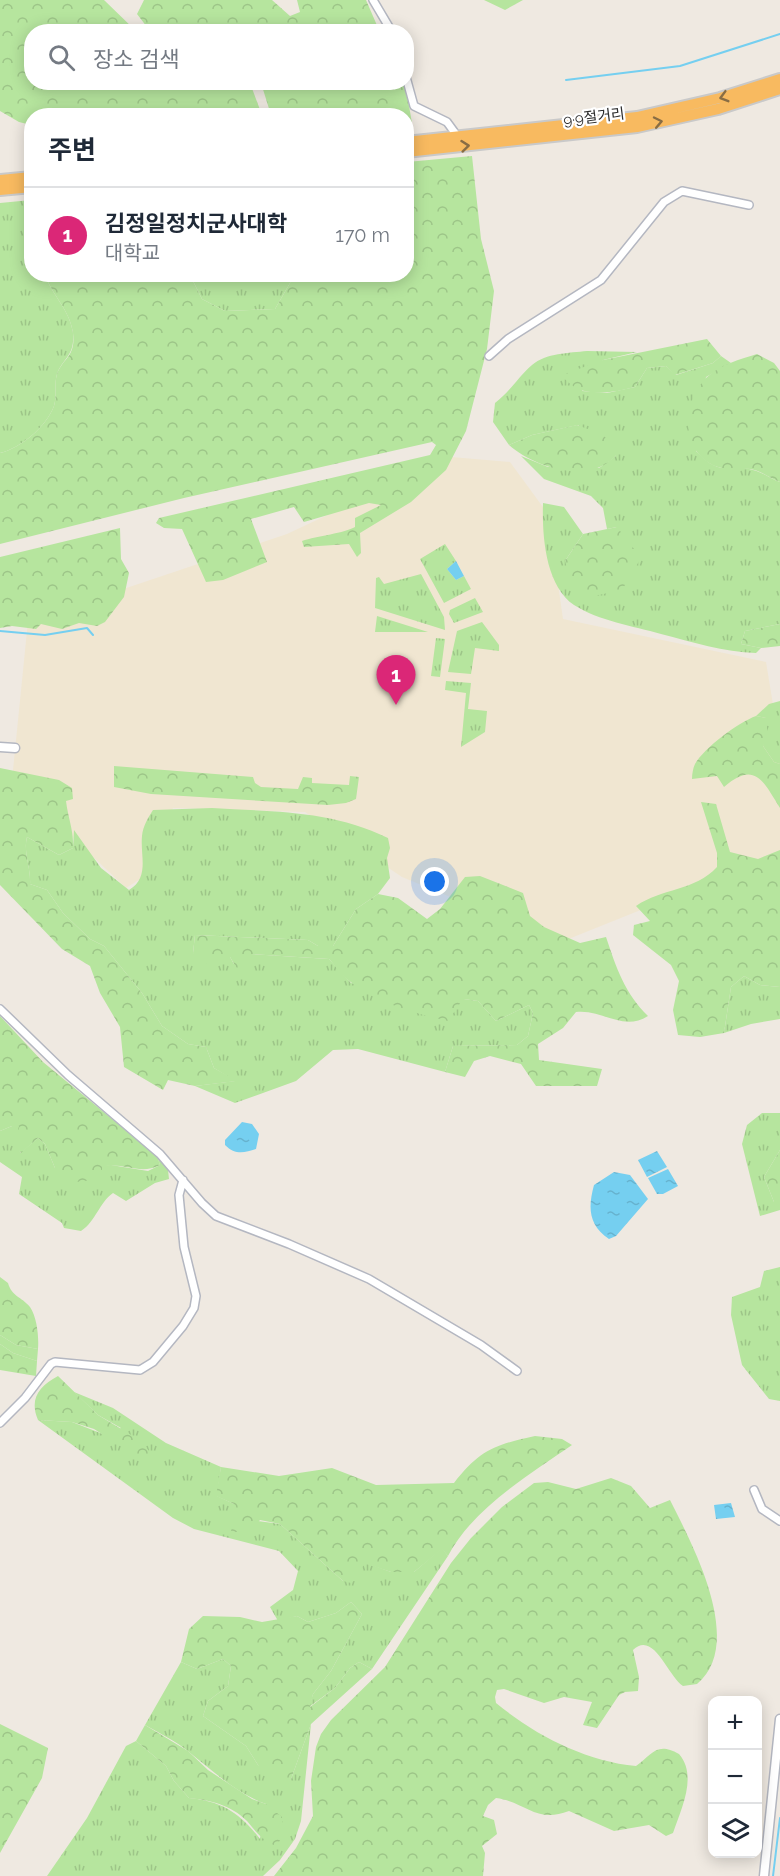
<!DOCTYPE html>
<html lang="ko">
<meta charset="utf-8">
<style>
:root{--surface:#fff;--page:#f2f2f3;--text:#1f2937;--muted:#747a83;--line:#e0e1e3;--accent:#db2777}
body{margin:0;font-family:Raleway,"Noto Sans KR",sans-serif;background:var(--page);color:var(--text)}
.controls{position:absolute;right:18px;bottom:18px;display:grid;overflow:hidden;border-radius:12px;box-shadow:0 3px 15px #0003}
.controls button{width:54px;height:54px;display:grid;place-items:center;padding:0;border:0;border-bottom:2px solid var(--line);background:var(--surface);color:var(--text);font:30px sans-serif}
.you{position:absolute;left:435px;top:882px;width:21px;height:21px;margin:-15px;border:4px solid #fff;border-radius:50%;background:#1a73e8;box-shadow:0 0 0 9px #1a73e833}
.badge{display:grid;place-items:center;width:39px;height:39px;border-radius:50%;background:var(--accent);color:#fff;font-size:20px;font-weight:700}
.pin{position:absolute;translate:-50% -50px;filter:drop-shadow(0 2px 3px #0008)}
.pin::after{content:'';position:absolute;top:32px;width:21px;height:18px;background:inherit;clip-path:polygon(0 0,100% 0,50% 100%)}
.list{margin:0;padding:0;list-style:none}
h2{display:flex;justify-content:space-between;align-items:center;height:78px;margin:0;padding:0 24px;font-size:26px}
h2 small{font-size:20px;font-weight:400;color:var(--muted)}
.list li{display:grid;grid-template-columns:39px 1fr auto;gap:18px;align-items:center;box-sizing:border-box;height:96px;padding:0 24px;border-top:2px solid var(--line)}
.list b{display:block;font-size:22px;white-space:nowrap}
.list p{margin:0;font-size:20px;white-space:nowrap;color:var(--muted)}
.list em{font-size:20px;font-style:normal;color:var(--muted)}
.icon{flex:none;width:33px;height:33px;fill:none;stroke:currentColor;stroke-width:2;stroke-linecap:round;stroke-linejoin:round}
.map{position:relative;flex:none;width:780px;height:1876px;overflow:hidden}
.search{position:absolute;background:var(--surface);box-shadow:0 3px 15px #0003;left:24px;top:24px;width:390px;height:66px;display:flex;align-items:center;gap:15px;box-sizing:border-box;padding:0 21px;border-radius:24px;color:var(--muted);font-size:22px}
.panel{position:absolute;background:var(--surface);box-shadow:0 3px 15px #0003;left:24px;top:108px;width:390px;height:174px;border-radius:24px}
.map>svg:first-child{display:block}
</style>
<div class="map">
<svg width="780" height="1876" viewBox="0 0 780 1876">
<defs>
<pattern id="grass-tufts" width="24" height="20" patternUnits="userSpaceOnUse" patternTransform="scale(1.5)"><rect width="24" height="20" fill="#b6e59e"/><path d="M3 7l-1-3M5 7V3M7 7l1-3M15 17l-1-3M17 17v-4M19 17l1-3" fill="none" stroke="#9dc588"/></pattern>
<pattern id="forest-crowns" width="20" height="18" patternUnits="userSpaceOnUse" patternTransform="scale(1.5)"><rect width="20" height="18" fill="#b6e59e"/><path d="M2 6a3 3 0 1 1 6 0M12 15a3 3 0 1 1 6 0" fill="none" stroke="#9dc588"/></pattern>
<pattern id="water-ripples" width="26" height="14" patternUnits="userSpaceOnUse" patternTransform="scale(1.5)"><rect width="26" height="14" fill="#75cff0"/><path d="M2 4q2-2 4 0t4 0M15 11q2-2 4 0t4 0" fill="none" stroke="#66b2ce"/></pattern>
</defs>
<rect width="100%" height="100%" fill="#efe9e1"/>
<!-- education -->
<path fill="#f0e6d1" d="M451 457 510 462 548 514 563 619 766 662 780 747V854L561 942 402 877 305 812 173 808 145 876 126 888 12 780 28 621 287 534Z"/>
<!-- grass -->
<path fill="url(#grass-tufts)" d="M31 200 32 274 45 275C52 295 70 310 73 333 75 356 63 358 57 374 54 384 57 396 54 406 46 427 21 448 0 453V203Z
M190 275H292L290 283 275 309 225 311 202 299Z
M587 351 637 352 603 360 582 391 607 393 635 387 647 368 666 366 676 375 713 363 721 356 731 363 706 377 696 451C723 479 726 462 753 470 762 472 771 479 780 482V624L745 631 741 644 761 648 756 653C724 652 692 642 661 634 633 626 599 621 574 605 545 585 542 535 543 503L564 507 583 534 565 561 617 527 607 529 603 508 591 496 544 479 521 456 548 467 599 468 616 456 578 425 532 435 509 445 493 422 495 403C510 392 518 377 532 365 546 353 569 353 587 351Z
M445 544 456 561 447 569 456 580 464 576 471 589 444 603 420 559Z
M421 574 444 617 445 630 375 608 376 578 379 577 384 584Z
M475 598 483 612 454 623 449 614 450 610Z
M377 616 428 632H375Z
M482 622 499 645V651L475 648 471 674 448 672 457 631Z
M436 638 445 639 440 677 431 676Z
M446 681 471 683 468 709 487 711 485 732 461 747 466 693 445 690Z
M780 701V764L774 762 763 746 766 718 756 716 769 704Z
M212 808C274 812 331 810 388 838L390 848 387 858 390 878 378 894 356 909 333 946H318L308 940 195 935 193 953 230 957 234 964 251 954 329 959 351 983 478 1001 496 1021 529 1005 533 1013 528 1036 517 1045 453 1046 445 1072 358 1049 333 1050 296 1081 235 1103 195 1086 235 1081 214 1068 206 1047 188 1044 162 1026 142 993 104 946 90 939 63 913 47 890 30 884C31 868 23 852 27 837L59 855 73 848 74 830 101 868 129 890C150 877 140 856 142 836 143 826 148 818 153 810Z
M744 976 760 985 780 987V1019L751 1024 724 1033 731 987Z
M762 1113H780V1150L764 1177 774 1202H780V1210L760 1216 742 1144 747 1125Z
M12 1126H19L20 1153 38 1138 45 1144 55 1168 111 1165 148 1171 160 1165 157 1156 168 1170 169 1179 155 1183 126 1201 113 1193C99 1203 96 1221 81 1231L64 1228 62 1223 19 1194 22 1177 0 1162V1131Z
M780 1267V1401L769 1399 742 1365 731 1315 732 1297 760 1287 764 1271Z
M0 1335 16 1345 38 1349 37 1361 13 1353 0 1344Z
M74 1392 113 1408 166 1443 221 1467 217 1496 234 1504V1518L280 1524 343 1581 364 1562 391 1572H414L442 1548 448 1556 372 1669 359 1662 350 1668 335 1688 309 1707 313 1694 331 1671 362 1614 351 1602 336 1613 308 1622 297 1616 278 1621 270 1607 293 1590 298 1571 279 1551 194 1529 173 1518 38 1420 72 1422 108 1436 121 1428 98 1415Z
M223 1659 231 1666 228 1686 208 1701 203 1716 246 1746 258 1765 291 1779 311 1724 301 1821 295 1839 280 1860 263 1876H47L87 1818 126 1746 136 1741 166 1766 174 1781 189 1798C222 1801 240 1813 260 1839L266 1804C237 1794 213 1771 189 1752 176 1741 159 1733 145 1725L181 1662 197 1669Z"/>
<!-- forest -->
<path fill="url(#forest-crowns)" d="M0 0H104L136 31 32 32V82L250 83 262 115 32 116 31 125 19 122 0 111Z
M144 0H272L290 16 300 12 297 0H366L379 30 150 31 137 14Z
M484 0H523L505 10Z
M261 83H405L412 123 407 126 406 116 271 115Z
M472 156 481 239 494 291 487 349 466 431 446 470 411 502 360 533 361 553 357 557 349 544 304 547 302 541C317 536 345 533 355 527V518L381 505 369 503 304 522 294 507 251 519 267 562 223 580 206 582 182 529 164 528 156 523 159 518 430 455 436 445 432 442 184 498 0 544V453C21 448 46 427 54 406 57 396 54 384 57 374 63 358 76 357 73 333 70 310 52 295 45 275H190L202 299 225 311 275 309 290 283 292 275 406 274 407 162Z
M707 339 721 356 713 363 675 375 666 366 647 368 635 387C611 393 579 400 562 375L603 360Z
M757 354 774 363 780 371V482C771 479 760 470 750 469 733 468 721 472 706 461 679 442 686 398 706 378 719 365 741 359 757 354Z
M577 425 604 435 616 456C611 460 605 465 600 467 571 479 531 464 509 445L532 435Z
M617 527 641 558 622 590 589 597 572 585 565 561 583 534Z
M120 528 121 559 129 573 124 597 105 622 97 626 79 623 62 629 41 624 36 629 12 626 0 628V557Z
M780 624V646L761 648 741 644 745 631Z
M756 716 766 718 768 737 763 746 774 762 780 764V808C763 781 755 760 724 787L717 776 692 779C692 774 693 768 695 764 704 748 739 722 756 716Z
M114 766 253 777 255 783 261 787 298 789 303 777 312 778V783L349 785 350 776 359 777 356 799 346 803 328 805 151 794 114 787Z
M0 768 59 780 72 788 73 799 66 801C68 818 74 831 73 848L59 855 27 837C23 851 31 868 30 884L47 890 63 913 90 939 104 946 142 993 162 1026 188 1044 206 1047 214 1068 237 1081 195 1086 168 1080 163 1090 124 1067 120 1027 100 993 90 966 62 949 0 885Z
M701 802 716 804 730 852 758 859 780 850V987L760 985 744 976 731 987 724 1033 700 1037 678 1035 673 1010 679 981 671 965 633 935 634 925 650 921 636 906C662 888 695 891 717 867V853Z
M480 876 523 893 530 916 544 927 580 943 606 937C616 967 625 994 648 1016 623 1032 602 1009 576 1012L563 1028 538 1044 539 1060 602 1069 597 1086H536L521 1064 490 1056 474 1061 465 1077 445 1072 453 1046 517 1045 528 1036 533 1013 529 1005 496 1021 478 1001 463 999 448 1021C414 1013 381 1004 352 983 343 977 336 967 329 959L251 954V970L242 977 230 957H219L210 966 193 953 195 935 308 940 318 946H333L356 909 378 894 398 898 427 919 440 909 465 877Z
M0 1016 43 1062 157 1156 160 1165C139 1176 123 1161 102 1167V1179L67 1183 55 1168 45 1144 38 1138 21 1153 14 1144 19 1126H12L0 1131Z
M780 1150V1202H774L764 1177Z
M0 1277 8 1283C12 1297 21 1296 30 1307 37 1317 39 1337 38 1349L16 1345 0 1335Z
M0 1344 13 1353 37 1361 36 1376 0 1370Z
M58 1376 98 1415 143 1442 155 1461 127 1450 94 1429 72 1422 38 1420C29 1399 39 1386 58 1376Z
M535 1436 562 1439 572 1445C529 1475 473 1508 448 1556L442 1549 414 1572H391L364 1563 359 1577 351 1583 343 1581 280 1524 260 1520 250 1532H231L234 1504 216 1496 221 1467 279 1476 332 1468 376 1485 454 1483C480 1450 494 1445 535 1436Z
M611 1478 631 1486 650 1508 670 1500C692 1544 746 1643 697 1684L683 1686C668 1677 654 1630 633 1650L639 1677 638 1691 625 1692 619 1695 597 1728 583 1725 592 1702 564 1697 544 1703 504 1689 497 1690 495 1697 496 1703C535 1735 585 1761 636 1766 652 1755 656 1741 679 1754 698 1776 681 1809 673 1833L666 1836 649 1825 614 1831 569 1811C536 1824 526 1802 496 1798L488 1805 483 1816 494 1820 497 1834 482 1846 485 1853 483 1876H274L296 1848 313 1816 311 1781 316 1747 321 1734 331 1720 385 1667 451 1563 471 1538 502 1507 534 1483 548 1482 576 1489Z
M351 1602 362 1614 331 1671 313 1694 310 1707 335 1688 350 1668 359 1662 372 1669 311 1724 291 1779 272 1778 258 1765 246 1746 203 1716 208 1701 228 1686 231 1666 223 1659 197 1669 181 1662 189 1629 203 1616 240 1617 262 1622 297 1616 308 1622 336 1613Z
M0 1724 48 1748 42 1778 0 1853Z
M145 1725 188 1751 208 1770 252 1799 266 1804 282 1817 284 1835 276 1846C261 1839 257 1833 247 1821 231 1805 210 1800 189 1798L174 1781 166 1766 136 1741Z"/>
<!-- water -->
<path fill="url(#water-ripples)" d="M456 561 464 576 456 580 447 569Z
M242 1122 252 1124 259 1134 256 1149C244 1153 235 1155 225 1145V1140Z
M657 1151 667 1167 647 1177 638 1160Z
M668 1169 678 1186 663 1194H657L648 1178Z
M614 1172 630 1175 648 1199 616 1236 609 1239C588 1225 588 1207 594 1185Z
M731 1503 735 1517 716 1519 714 1505Z"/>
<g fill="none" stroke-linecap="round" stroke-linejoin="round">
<!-- stream -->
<path stroke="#75cff0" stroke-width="2" d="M566 80 680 66 780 34
M0 631 45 635 87 628 93 635
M773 1876 780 1818"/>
<!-- minor casing -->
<g stroke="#b4b7c1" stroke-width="10">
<path id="minor" d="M373 0 392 32
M406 77 414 106 447 122 458 137
M489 356 508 339 601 280 664 202 682 191 749 205
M0 1009 68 1075 160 1154 202 1203 216 1216 289 1244 369 1279 481 1345 517 1371
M0 1423 25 1398 51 1364 55 1362 140 1370 153 1362 183 1326 194 1308 196 1296 184 1247 179 1195 183 1180
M754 1490 762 1509 780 1521"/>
</g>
<!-- tertiary casing -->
<g stroke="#b4b7c1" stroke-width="11">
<path id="tertiary" d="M0 747 15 748
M764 1876 780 1719"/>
</g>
<!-- trunk casing -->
<g stroke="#c9c9c9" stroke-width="14">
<path id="trunk" d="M406 142 637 117 720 98 780 79
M406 152 637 127 718 109 780 89
M0 180 32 177
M0 190 32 187"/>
</g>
<!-- minor -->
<use href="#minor" stroke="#fff" stroke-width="7"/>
<!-- tertiary -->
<use href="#tertiary" stroke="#fff" stroke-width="8"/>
<!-- trunk -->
<use href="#trunk" stroke="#f8ba60" stroke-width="10"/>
</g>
<!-- one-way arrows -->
<defs><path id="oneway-chevron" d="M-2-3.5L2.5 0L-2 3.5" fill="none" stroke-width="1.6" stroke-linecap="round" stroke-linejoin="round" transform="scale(1.5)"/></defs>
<g stroke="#896d44">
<use href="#oneway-chevron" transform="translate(724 97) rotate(164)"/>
<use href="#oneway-chevron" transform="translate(658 122) rotate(-12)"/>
<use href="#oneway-chevron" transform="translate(465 146) rotate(-6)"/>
</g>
<g text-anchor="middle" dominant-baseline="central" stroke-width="4.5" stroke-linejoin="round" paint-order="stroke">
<!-- street labels -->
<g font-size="15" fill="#2e2e2e" stroke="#fff">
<text transform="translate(594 117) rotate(-7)">9·9절거리</text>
</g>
</g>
</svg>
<div class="controls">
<button>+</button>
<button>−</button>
<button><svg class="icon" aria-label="layers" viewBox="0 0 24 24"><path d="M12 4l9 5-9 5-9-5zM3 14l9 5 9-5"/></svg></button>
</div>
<div class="you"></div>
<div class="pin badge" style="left:396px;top:705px">1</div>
<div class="search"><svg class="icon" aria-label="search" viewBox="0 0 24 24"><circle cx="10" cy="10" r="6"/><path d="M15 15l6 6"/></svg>장소 검색</div>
<section class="panel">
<h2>주변<small></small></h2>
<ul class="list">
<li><span class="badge">1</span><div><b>김정일정치군사대학</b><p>대학교</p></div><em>170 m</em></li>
</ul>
</section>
</div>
